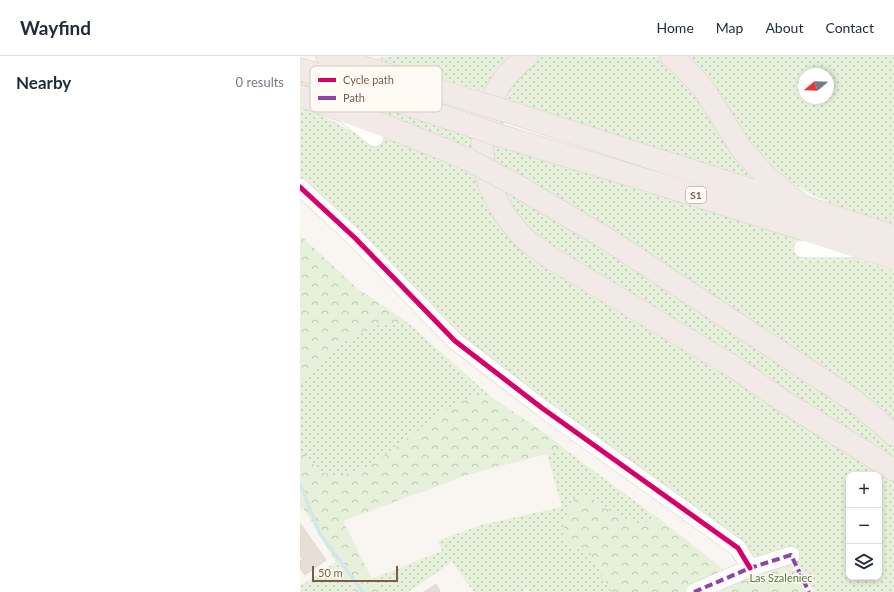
<!DOCTYPE html>
<meta charset="utf-8">
<style>
:root{--surface:#fff;--page:#f6f6f7;--text:#1f2937;--muted:#747a83;--line:#e0e1e3}
body{margin:0;font-family:Lato,sans-serif;background:var(--page);color:var(--text)}
.controls{position:absolute;right:12px;bottom:12px;display:grid;overflow:hidden;border-radius:8px;box-shadow:0 2px 6px #0003}
.controls button{width:36px;height:36px;display:grid;place-items:center;padding:0;border:0;border-bottom:1px solid var(--line);background:var(--surface);color:var(--text);font:20px sans-serif}
.compass{position:absolute;left:498px;top:12px;width:36px;height:36px;border-radius:50%;background:var(--surface);box-shadow:0 2px 6px #0003;rotate:251deg}
.scale{position:absolute;left:12px;bottom:10px;width:86px;box-sizing:border-box;padding-left:4px;border:2px solid #7a5c4d;border-top:0;font-size:11px;line-height:14px;white-space:nowrap;color:#7a5c4d;-webkit-text-stroke:3px #fffaf3;paint-order:stroke}
.list{margin:0;padding:0;list-style:none}
h2{display:flex;justify-content:space-between;align-items:center;height:52px;margin:0;padding:0 16px;font-size:17px}
h2 small{font-size:13px;font-weight:400;color:var(--muted)}
.icon{flex:none;width:22px;height:22px;fill:none;stroke:currentColor;stroke-width:2;stroke-linecap:round;stroke-linejoin:round}
.map{position:relative;flex:none;width:594px;height:536px;overflow:hidden}
header{display:flex;align-items:center;gap:24px;box-sizing:border-box;height:56px;padding:0 20px;background:var(--surface);border-bottom:1px solid var(--line)}
header strong{font-size:19px}
nav{display:flex;gap:22px;margin-inline-start:auto;font-size:14px}
main{display:flex}
aside{flex:1;background:var(--surface)}
.map>svg:first-child{display:block}
</style>
<header>
<strong>Wayfind</strong>
<nav><a>Home</a><a>Map</a><a>About</a><a>Contact</a></nav>
</header>
<main>
<aside>
<h2>Nearby<small>0 results</small></h2>
<ul class="list">
</ul>
</aside>
<div class="map">
<svg width="594" height="536" viewBox="0 0 594 536">
<defs>
<pattern id="grass-dots" width="8" height="8" patternUnits="userSpaceOnUse"><rect width="8" height="8" fill="#e7f0db"/><path d="M2 2h.1M6 6h.1" fill="none" stroke="#c0c6b4" stroke-width="1.8" stroke-linecap="round"/></pattern>
<pattern id="forest-crowns" width="20" height="18" patternUnits="userSpaceOnUse"><rect width="20" height="18" fill="#e7f0db"/><path d="M2 6a3 3 0 1 1 6 0M12 15a3 3 0 1 1 6 0" fill="none" stroke="#c0c6b4"/></pattern>
</defs>
<rect width="100%" height="100%" fill="#f9f5f0"/>
<!-- grass -->
<path fill="url(#grass-dots)" fill-rule="evenodd" d="M98 0H218L189 37 77 4 78 2Z
M239 0 362 1 470 128 209 46 199 89 497 182 498 184 495 186 496 196 528 198 556 203 594 215V366L325 207 558 358 594 389V405L239 183 211 154 193 112 191 72 213 22 227 9Z
M381 0H594V168L535 149 511 138 488 124 465 106ZM504 18H528V42H504Z
M0 23 177 80V99L0 30Z
M0 51 19 58 60 80 80 77 152 107 182 123 199 160 594 420V536H514L494 502 498 501 497 493 460 504 213 325 159 279 0 125ZM549 419H579V521H549Z
M107 266 190 340 170 341 65 413 39 420 20 416 4 397 0 396V324L41 288 71 270Z
M258 395H267L362 465 339 467 320 461 283 437 273 490 290 496 312 536H230L227 532 222 536H174L152 506 108 536H82L72 523 142 495 138 485 181 469 262 451 247 398Z
M36 506 56 536H0V530Z"/>
<!-- forest -->
<path fill="url(#forest-crowns)" d="M0 179 57 232 107 266 71 270 41 288 0 324Z
M190 340 249 380 267 395H258L247 398 170 418 43 465 72 523 82 536H56L36 506 3 452 0 453V396L4 397 20 416 39 420 65 413 98 390 138 358 170 341Z
M283 437 320 461 339 467 362 465 423 513 402 528 384 536H312L290 497 273 490 264 480V463L276 440Z
M490 507 506 536H421L418 530Z"/>
<g fill="none" stroke-linecap="round" stroke-linejoin="round">
<!-- stream -->
<path stroke="#d0e8ea" stroke-width="3.5" d="M0 428 20 478 63 536"/>
</g>
<!-- building -->
<path fill="#e6ded7" stroke="#e2d8d2" d="M0 467 26 504 5 519 0 512V505L3 503 0 500Z
M136 528 140 535 138 536H124Z"/>
<g fill="none" stroke-linecap="round" stroke-linejoin="round">
<!-- minor casing -->
<g stroke="#d7d1cb" stroke-width="18">
<path id="minor" d="M47 60 75 82
M0 131 55 182 155 285 242 352 438 492 450 512
M502 193H552
M394 536 450 512 491 499"/>
</g>
<!-- highway casing -->
<g stroke="#dad1cc" stroke-width="23">
<path id="highway" d="M27 0 173 45
M227 0C219 7 210 15 203 24 168 75 180 133 220 178 227 186 238 192 246 199L437 313 483 345 594 414
M371 0 378 5 403 32 442 94 467 121 496 145
M0 13 166 68
M0 40C57 58 112 80 167 103
M206 55 594 180
M198 79 366 130 594 202
M214 128 307 183 555 345 594 379"/>
</g>
<!-- minor -->
<use href="#minor" stroke="#fefefd" stroke-width="17"/>
<!-- highway -->
<use href="#highway" stroke="#f2eae7" stroke-width="22"/>
<!-- highway-bridge casing -->
<g stroke="#dad1cc" stroke-width="23" stroke-linecap="butt">
<path id="highway-bridge" d="M173 45 206 55
M166 68 198 79
M167 103 214 128"/>
</g>
<!-- highway-bridge -->
<use href="#highway-bridge" stroke="#f2eae7" stroke-width="22"/>
<!-- quiet -->
<path stroke="#8e44ad" stroke-width="4" stroke-dasharray="8 4" stroke-linecap="butt" d="M394 536 450 512 491 499 509 536"/>
<!-- cycleway casing -->
<g stroke="#fffaf3" stroke-width="8">
<path id="cycleway" d="M0 131 55 182 155 285 242 352 438 492 450 512"/>
</g>
<!-- cycleway -->
<use href="#cycleway" stroke="#d6006c" stroke-width="5"/>
</g>
<g text-anchor="middle" dominant-baseline="central" stroke-width="3" stroke-linejoin="round" paint-order="stroke">
<!-- shield labels -->
<rect fill="#fffaf3" stroke="#a28b7f" stroke-width="1" x="386" y="131" width="20" height="16" rx="3"/>
<g font-size="10" font-weight="bold" fill="#7a5c4d">
<text x="396" y="139">S1</text>
</g>
<!-- park labels -->
<g font-size="11" fill="#537a41" stroke="#fffaf3">
<text x="481" y="521">Las Szaleniec</text>
</g>
</g>
<!-- legend -->
<rect x="10" y="10" width="132" height="46" rx="6" fill="#fffaf3" stroke="#d7cbc1" stroke-width="1"/>
<rect x="18" y="22" width="18" height="4" fill="#d6006c"/>
<rect x="18" y="40" width="18" height="4" fill="#8e44ad"/>
<g font-size="11" fill="#7a5c4d">
<text x="43" y="28">Cycle path</text>
<text x="43" y="46">Path</text>
</g>
</svg>
<div class="controls">
<button>+</button>
<button>−</button>
<button><svg class="icon" aria-label="layers" viewBox="0 0 24 24"><path d="M12 4l9 5-9 5-9-5zM3 14l9 5 9-5"/></svg></button>
</div>
<svg class="compass" viewBox="-18 -18 36 36"><path d="M0-13l5 13h-10z" fill="#e53935"/><path d="M0 13l5-13h-10z" fill="#747a83"/></svg>
<div class="scale">50 m</div>
</div>
</main>
